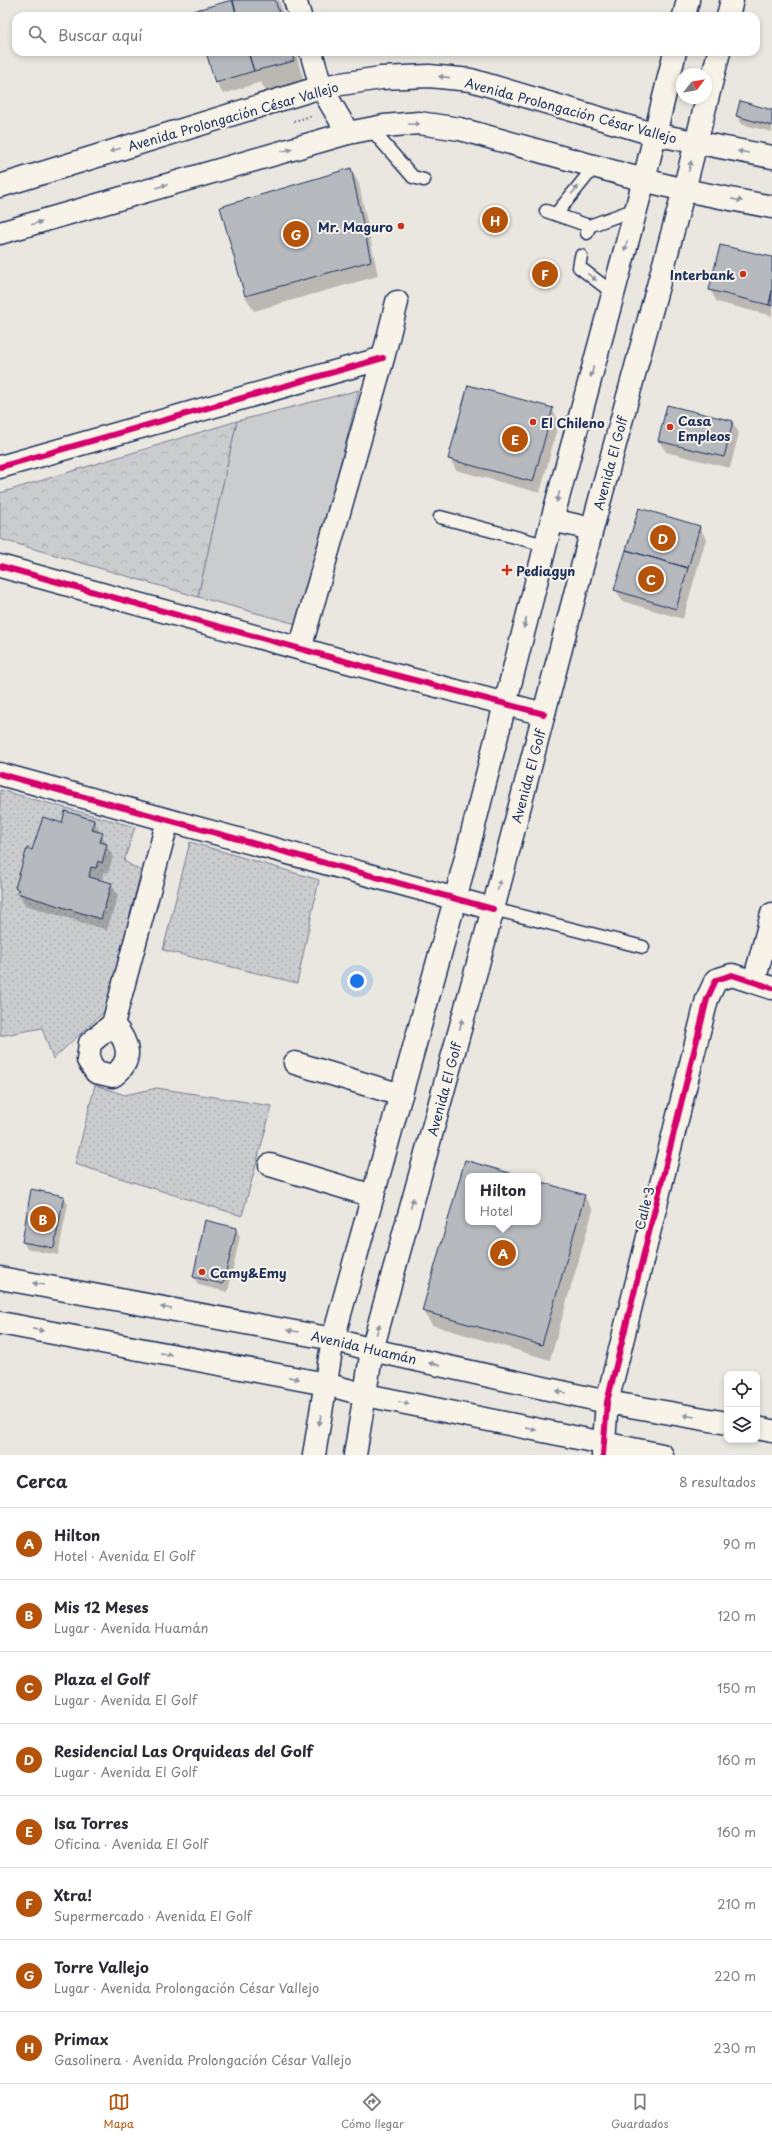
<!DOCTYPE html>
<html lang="es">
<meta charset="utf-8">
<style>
:root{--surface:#fff;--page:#f2f2f3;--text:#2b2b33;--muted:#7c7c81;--line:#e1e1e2;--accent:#b45309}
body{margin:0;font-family:"Playpen Sans",sans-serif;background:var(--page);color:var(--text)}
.controls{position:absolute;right:12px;bottom:12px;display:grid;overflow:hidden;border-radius:8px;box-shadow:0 2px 6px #0003}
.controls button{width:36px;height:36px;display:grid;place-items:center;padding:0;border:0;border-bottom:1px solid var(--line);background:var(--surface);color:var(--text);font:20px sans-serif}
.compass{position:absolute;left:676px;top:68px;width:36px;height:36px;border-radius:50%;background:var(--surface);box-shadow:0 2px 6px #0003;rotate:59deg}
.you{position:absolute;left:357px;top:981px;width:14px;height:14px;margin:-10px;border:3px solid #fff;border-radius:50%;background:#1a73e8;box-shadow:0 0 0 6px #1a73e833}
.badge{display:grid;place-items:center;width:26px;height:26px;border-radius:50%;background:var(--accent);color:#fff;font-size:13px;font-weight:700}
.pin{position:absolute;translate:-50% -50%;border:2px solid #fff;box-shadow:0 1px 4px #0006}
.popup{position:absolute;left:465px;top:1173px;width:76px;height:52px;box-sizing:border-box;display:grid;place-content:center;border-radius:8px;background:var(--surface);filter:drop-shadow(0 1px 3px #0005);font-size:13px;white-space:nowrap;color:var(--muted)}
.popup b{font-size:15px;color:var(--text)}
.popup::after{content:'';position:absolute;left:50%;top:100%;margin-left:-8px;border:8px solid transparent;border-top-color:var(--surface)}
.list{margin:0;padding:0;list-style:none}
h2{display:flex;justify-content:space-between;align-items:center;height:52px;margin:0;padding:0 16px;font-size:17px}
h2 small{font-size:13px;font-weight:400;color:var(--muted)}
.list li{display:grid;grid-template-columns:26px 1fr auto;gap:12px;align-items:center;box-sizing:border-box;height:72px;padding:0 16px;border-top:1px solid var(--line)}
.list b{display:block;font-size:15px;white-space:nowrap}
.list p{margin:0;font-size:13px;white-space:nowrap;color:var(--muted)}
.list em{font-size:13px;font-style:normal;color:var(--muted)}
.icon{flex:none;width:22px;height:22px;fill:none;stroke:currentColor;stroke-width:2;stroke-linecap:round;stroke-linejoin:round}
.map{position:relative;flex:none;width:772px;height:1455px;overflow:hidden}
.search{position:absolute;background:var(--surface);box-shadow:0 2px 6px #0003;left:12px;right:12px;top:12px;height:44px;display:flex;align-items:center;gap:10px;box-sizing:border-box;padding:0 14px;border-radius:12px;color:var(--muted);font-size:15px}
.sheet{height:628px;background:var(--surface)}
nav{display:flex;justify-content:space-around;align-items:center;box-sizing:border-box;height:56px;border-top:1px solid var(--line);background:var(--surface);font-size:11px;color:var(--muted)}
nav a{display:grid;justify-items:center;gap:2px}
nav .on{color:var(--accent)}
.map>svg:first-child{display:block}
</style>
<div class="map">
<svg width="772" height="1455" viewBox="0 0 772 1455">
<defs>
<pattern id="grass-dots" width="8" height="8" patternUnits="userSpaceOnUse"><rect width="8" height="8" fill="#cbcccd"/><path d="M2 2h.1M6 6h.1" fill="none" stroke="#aeb0b2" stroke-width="1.8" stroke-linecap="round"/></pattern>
<pattern id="forest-crowns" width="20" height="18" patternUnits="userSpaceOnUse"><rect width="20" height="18" fill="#cbcccd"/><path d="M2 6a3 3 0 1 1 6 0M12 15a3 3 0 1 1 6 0" fill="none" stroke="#aeb0b2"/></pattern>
</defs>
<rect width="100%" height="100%" fill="#eae7e0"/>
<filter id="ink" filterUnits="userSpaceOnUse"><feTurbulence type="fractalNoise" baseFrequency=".025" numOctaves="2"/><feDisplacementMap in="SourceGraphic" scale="8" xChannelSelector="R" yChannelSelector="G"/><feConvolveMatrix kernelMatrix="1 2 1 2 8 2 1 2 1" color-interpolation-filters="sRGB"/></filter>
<g filter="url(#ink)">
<!-- grass -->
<path fill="url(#grass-dots)" stroke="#737e96" d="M0 790 135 827 124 861 141 871 108 1008 53 1059 42 1028 0 1036Z
M190 842 319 880 297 983 163 950Z
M95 1085 125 1095 157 1088 272 1106 242 1216 75 1164Z"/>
<!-- forest -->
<path fill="url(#forest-crowns)" stroke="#737e96" d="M237 421 198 597 0 539V493Z"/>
<!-- garden -->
<path fill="#cbcccd" stroke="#737e96" d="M359 390 300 625 198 597 237 421Z"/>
<!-- shadow -->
<path fill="#0003" d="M234 0H279L284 16H196L231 1 235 7Z
M207 52H295L304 81 266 91 261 82 223 94 216 82Z
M772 111V132L741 124 737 116Z
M351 169 359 184 378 276 254 311 245 296Z
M721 246 772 258V316L717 302 710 290Z
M552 409 559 421 540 493 456 470 450 459Z
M732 422 739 433 730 468 666 452 659 441Z
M700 527 706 539 683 619 622 601 616 590Z
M94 821 113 857 108 873 104 872 102 879 98 878 97 880 111 884 118 896 107 930 25 905 16 888 33 851 63 824Z
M466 1161 516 1176H468V1222H538V1182L584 1196 593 1210 550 1360 432 1325 423 1311Z
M63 1197 68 1204 58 1255 27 1249 23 1242Z
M236 1229 240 1236 228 1292 198 1285 194 1277Z"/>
<!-- building -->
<path fill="#b6babf" stroke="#1b2f5e" d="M232 0 237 16H195L193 11Z
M233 0H275L280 16H237Z
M206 52H248L254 71 215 83Z
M248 52H291L294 61 254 71Z
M740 101 772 110V126L736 116Z
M351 168 371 261 245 296 220 207Z
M720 245 772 257V291L769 305 709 290Z
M772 291V306L769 305Z
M468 385 553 408 533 482 448 459Z
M667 405 733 421 724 457 658 441Z
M639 508 700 526 688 568 626 550Z
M626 550 688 568 676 609 614 590Z
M65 811 94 820 92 830 103 833 100 842 107 844 102 863 98 861 96 868 91 867 89 877 112 883 101 919 17 893 19 890 15 888 27 848 32 850 43 817 62 823Z
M465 1160 520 1176H468V1222H538V1181L585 1195 542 1345 422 1311Z
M31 1189 64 1196 54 1248 22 1242Z
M205 1220 237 1228 223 1284 193 1277Z"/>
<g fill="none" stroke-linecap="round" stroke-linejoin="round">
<!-- service casing -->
<g stroke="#1b2f5e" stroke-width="15">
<path id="service" d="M370 128 413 177 424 180
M546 211 589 226
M556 214 595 166
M587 233 589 226 636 209
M581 256 579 267 613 293
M440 517 545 545
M493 909 643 947"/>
</g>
<!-- minor casing -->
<g stroke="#1b2f5e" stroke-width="25">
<path id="minor" d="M295 0 300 16
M311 52 321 87 348 133
M0 467 383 358
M0 566 395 675 544 714
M300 649 383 358 397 302
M0 774 493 909
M754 982 772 914
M113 1024C128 1042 135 1060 113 1076L96 1072 88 1060 90 1043 113 1024 168 820
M295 1063 401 1095
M270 1165 373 1196
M603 1455 607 1402 707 999 716 980 732 975 772 988"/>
</g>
<!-- tertiary casing -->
<g stroke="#1b2f5e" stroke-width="25">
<path id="tertiary" d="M684 16 688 0
M728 16 732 0
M644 180 675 52
M684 190 719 52"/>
</g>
<!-- secondary casing -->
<g stroke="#1b2f5e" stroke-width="25">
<path id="secondary" d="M0 186 321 87 381 78 429 76 471 80 653 134 772 157
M0 233 348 133 384 126 419 123 460 129 644 180 684 190 772 207
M552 520 592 529
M314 1455 333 1339 455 900 552 520 644 180
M355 1455 372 1350 493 909 592 529 684 190"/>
</g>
<!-- primary casing -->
<g stroke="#1b2f5e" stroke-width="25">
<path id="primary" d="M0 1278 333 1339 372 1350 607 1402 727 1423
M0 1323 326 1384 366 1395 662 1455
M757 1428 772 1431"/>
</g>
<!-- path -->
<path stroke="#1b2f5e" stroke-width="2.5" stroke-dasharray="1 3" stroke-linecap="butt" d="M294 121 312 116"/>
<!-- service -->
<use href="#service" stroke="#f7f3e8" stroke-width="12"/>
<!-- minor -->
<use href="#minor" stroke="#f7f3e8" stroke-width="22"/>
<!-- tertiary -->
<use href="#tertiary" stroke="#f7f3e8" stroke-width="22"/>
<!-- secondary -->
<use href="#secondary" stroke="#f7f3e8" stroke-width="22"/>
<!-- primary -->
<use href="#primary" stroke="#f7f3e8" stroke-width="22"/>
<!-- cycleway casing -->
<g stroke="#f7f3e8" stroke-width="8">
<path id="cycleway" d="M0 467 383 358
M0 566 395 675 544 714
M0 774 493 909
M603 1455 607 1402 707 999 716 980 732 975 772 988"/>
</g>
<!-- cycleway -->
<use href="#cycleway" stroke="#d6006c" stroke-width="6"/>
</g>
<!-- one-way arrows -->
<defs><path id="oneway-solid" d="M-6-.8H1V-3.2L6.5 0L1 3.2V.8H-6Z"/></defs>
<g fill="#8991a3">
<use href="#oneway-solid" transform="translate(444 77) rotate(-174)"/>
<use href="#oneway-solid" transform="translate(414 124) rotate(-2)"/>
<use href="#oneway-solid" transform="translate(115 150) rotate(163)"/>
<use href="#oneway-solid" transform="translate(287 150) rotate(-16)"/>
<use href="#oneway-solid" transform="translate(743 152) rotate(-170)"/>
<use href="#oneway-solid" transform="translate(690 166) rotate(-76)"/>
<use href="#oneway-solid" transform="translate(162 186) rotate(-16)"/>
<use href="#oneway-solid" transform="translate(575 190) rotate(-50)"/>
<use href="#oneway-solid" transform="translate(737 200) rotate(11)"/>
<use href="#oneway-solid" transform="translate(37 223) rotate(-16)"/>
<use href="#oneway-solid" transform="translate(626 246) rotate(105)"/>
<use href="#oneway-solid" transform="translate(592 277) rotate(37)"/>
<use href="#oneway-solid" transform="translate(592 372) rotate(105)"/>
<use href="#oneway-solid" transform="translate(558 497) rotate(105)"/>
<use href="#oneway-solid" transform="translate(525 623) rotate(104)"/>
<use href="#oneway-solid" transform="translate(499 885) rotate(-75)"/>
<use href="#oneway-solid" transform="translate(461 1024) rotate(-75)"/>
<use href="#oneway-solid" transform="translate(412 1203) rotate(-75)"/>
<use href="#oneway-solid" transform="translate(38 1284) rotate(-170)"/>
<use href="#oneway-solid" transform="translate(166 1308) rotate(-170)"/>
<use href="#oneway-solid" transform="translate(378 1329) rotate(-75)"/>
<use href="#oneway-solid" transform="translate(38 1330) rotate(11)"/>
<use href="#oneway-solid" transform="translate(293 1331) rotate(-170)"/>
<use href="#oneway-solid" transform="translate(166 1354) rotate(11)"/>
<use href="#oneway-solid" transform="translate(434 1364) rotate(-168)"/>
<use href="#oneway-solid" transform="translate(294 1378) rotate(11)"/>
<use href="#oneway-solid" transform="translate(561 1392) rotate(-168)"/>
<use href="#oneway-solid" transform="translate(404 1403) rotate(12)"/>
<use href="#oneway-solid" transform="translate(689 1416) rotate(-170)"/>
<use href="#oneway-solid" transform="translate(320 1420) rotate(100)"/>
<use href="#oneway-solid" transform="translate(531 1429) rotate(12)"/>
</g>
</g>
<!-- markers -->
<g fill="#c8321e" stroke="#f7f3e8" stroke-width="1.5">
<circle cx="401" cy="226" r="4"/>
<circle cx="743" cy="274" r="4"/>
<circle cx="533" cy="422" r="4"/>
<circle cx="670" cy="427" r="4"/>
<path d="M505 564h4v4h4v4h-4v4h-4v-4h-4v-4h4z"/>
<circle cx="202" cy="1272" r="4"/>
</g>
<g text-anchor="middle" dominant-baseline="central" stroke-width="4" stroke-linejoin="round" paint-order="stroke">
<!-- street labels -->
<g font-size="13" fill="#1b2f5e" stroke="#f7f3e8">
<text transform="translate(571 110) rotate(15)">Avenida Prolongación César Vallejo</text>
<text transform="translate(233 116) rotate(-16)">Avenida Prolongación César Vallejo</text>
<text transform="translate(610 463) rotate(-75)">Avenida El Golf</text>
<text transform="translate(528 776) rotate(-75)">Avenida El Golf</text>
<text transform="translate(444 1089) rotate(-75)">Avenida El Golf</text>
<text transform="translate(644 1208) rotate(-76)">Calle 3</text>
<text transform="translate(364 1347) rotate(13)">Avenida Huamán</text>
</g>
<!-- poi labels -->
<g font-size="13" font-weight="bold" fill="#1b2f5e" stroke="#f7f3e8" text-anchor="start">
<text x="393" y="226" text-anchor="end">Mr. Maguro</text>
<text x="735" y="274" text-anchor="end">Interbank</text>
<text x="678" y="420">Casa<tspan x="678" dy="15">Empleos</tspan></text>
<text x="541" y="422">El Chileno</text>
<text x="516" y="570">Pediagyn</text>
<text x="210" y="1272">Camy&amp;Emy</text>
</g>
</g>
</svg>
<div class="controls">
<button><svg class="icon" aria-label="locate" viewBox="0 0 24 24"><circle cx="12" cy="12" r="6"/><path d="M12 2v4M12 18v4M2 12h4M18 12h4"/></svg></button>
<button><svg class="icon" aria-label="layers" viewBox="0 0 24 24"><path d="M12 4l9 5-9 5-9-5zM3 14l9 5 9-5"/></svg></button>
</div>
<svg class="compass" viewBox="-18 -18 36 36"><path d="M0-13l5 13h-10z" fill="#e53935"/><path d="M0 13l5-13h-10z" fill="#7c7c81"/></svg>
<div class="you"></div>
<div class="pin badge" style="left:503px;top:1253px">A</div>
<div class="popup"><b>Hilton</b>Hotel</div>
<div class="pin badge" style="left:43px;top:1219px">B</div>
<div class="pin badge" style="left:651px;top:579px">C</div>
<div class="pin badge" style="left:663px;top:538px">D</div>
<div class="pin badge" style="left:515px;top:439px">E</div>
<div class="pin badge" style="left:545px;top:274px">F</div>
<div class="pin badge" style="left:296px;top:234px">G</div>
<div class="pin badge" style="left:495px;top:220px">H</div>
<div class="search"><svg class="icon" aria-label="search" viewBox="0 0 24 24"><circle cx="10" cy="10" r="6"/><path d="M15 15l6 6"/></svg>Buscar aquí</div>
</div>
<section class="sheet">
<h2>Cerca<small>8 resultados</small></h2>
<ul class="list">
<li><span class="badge">A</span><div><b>Hilton</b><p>Hotel · Avenida El Golf</p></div><em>90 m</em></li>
<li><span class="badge">B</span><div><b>Mis 12 Meses</b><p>Lugar · Avenida Huamán</p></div><em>120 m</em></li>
<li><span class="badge">C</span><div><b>Plaza el Golf</b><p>Lugar · Avenida El Golf</p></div><em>150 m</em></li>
<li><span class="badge">D</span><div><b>Residencial Las Orquideas del Golf</b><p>Lugar · Avenida El Golf</p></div><em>160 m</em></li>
<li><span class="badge">E</span><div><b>Isa Torres</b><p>Oficina · Avenida El Golf</p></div><em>160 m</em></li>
<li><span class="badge">F</span><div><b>Xtra!</b><p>Supermercado · Avenida El Golf</p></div><em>210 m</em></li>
<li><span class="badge">G</span><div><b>Torre Vallejo</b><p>Lugar · Avenida Prolongación César Vallejo</p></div><em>220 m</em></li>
<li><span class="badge">H</span><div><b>Primax</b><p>Gasolinera · Avenida Prolongación César Vallejo</p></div><em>230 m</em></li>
</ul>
</section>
<nav>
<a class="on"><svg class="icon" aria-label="map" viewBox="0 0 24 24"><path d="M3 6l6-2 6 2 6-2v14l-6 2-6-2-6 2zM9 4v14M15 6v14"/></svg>Mapa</a>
<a><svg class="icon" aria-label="directions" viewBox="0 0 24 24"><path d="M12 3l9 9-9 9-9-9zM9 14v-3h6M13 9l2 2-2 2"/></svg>Cómo llegar</a>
<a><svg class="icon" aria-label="saved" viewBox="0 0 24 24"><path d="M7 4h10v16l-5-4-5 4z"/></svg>Guardados</a>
</nav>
